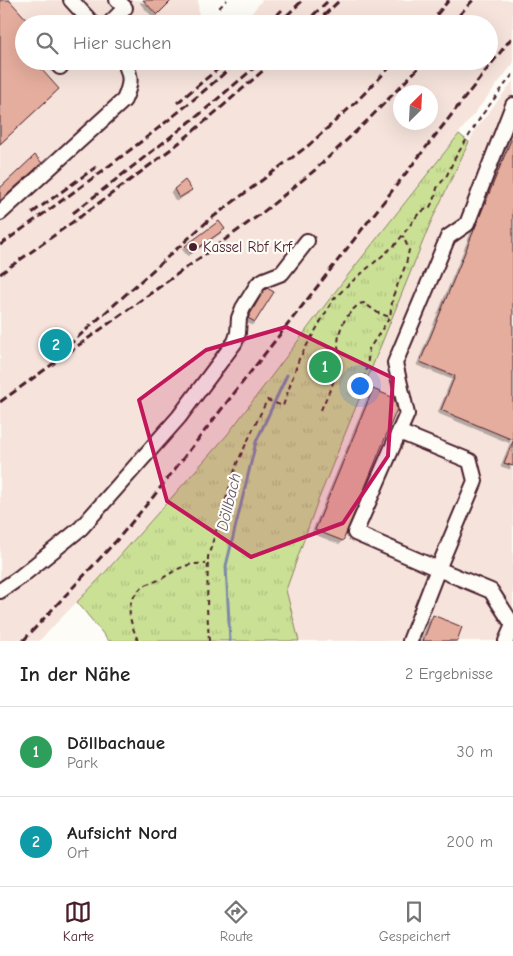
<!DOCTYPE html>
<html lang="de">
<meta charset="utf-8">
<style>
:root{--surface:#fff;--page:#f6f6f6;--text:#222;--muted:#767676;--line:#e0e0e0;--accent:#4a1f2b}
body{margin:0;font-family:"Comic Neue",sans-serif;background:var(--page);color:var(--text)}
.compass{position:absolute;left:393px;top:85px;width:45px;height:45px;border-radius:50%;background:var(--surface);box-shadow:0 5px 20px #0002;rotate:24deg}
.you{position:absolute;left:359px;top:385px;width:18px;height:18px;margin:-12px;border:4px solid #fff;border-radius:50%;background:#1a73e8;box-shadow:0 0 0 8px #1a73e833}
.badge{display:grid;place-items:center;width:32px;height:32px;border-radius:50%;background:var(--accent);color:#fff;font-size:16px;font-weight:700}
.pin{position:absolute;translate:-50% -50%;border:2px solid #fff;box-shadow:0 1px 5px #0006}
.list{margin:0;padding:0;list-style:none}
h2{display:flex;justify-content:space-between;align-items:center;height:65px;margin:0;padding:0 20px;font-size:21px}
h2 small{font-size:16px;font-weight:400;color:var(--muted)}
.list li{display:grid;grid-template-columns:32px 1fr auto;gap:15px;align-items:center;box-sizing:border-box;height:90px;padding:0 20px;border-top:1px solid var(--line)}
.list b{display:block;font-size:19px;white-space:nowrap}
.list p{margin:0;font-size:16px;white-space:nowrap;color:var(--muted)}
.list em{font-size:16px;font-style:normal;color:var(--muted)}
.icon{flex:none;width:28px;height:28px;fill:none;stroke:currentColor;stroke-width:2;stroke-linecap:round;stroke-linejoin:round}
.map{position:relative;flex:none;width:513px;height:641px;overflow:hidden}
.search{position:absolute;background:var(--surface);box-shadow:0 5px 20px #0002;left:15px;right:15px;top:15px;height:55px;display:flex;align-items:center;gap:12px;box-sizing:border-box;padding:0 18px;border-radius:28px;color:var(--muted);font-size:19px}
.sheet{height:245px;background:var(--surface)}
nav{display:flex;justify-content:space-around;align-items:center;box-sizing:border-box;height:70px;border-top:1px solid var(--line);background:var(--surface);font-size:14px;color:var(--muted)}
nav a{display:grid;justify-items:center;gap:2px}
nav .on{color:var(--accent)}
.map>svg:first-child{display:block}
</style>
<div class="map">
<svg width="513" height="641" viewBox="0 0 513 641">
<defs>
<pattern id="park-tufts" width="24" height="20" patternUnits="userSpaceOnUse" patternTransform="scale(1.25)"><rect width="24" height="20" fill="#cae095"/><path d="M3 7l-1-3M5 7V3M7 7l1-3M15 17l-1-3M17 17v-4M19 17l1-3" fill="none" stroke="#afc081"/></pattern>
<filter id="shadow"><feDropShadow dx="-3" dy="3" stdDeviation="0" flood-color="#0004"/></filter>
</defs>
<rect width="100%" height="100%" fill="#fdfcf7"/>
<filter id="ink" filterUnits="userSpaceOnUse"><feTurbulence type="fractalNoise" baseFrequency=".02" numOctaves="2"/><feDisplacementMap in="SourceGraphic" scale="10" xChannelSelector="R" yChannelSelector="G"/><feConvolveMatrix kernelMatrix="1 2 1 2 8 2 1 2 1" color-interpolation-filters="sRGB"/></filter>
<g filter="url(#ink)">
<!-- built -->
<path fill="#f6e4dc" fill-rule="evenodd" d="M0 0H198L199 24H24V61H205L207 67 212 61H489V24H243L262 0H513V64L341 284 227 435 101 577 39 641H0ZM400 92H430V122H400Z
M513 81V641H299L285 590 317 503 430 224 475 130Z"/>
<!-- park -->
<path fill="url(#park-tufts)" stroke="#8a8060" d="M459 134 469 142 430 224 317 503 286 590 299 641H109L77 602 101 577 227 435 341 284Z"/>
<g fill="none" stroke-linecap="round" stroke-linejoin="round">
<!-- stream -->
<path stroke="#7d89a8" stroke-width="3" d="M230 641 226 566 256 442 287 375"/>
</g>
<!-- building -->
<path fill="#e5ad9d" stroke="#4a1f2b" filter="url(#shadow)" d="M0 0H9L31 24H24V61H34L59 89 0 144Z
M143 0H172L157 15Z
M513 135V440L441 410 455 376 420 362Z
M35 155 42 163 0 201V188Z
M185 180 192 190 179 198 174 189Z
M219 221 225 229 191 253 185 246Z
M267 288 274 292 255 322 248 318 264 290Z
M62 336 68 342 49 356 44 348Z
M373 389 394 398 397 409 343 541 315 530Z
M513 441V466L504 463Z
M433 615 462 627 457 641H423Z"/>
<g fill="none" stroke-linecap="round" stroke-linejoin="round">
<!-- minor casing -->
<g stroke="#4a1f2b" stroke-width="18">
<path id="minor" d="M71 0 93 24
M109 24 125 8 117 0
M55 61 60 67 66 61
M513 105 467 224 448 237 395 363 407 414 399 432 470 461 475 481 438 569 491 591 513 625
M0 213 124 100C131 84 132 77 124 61
M399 432 355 533 438 569 410 641
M0 591 19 578 81 528 179 417 235 342 238 333 239 318 243 308 258 284 264 280 282 273 307 241
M506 641 513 625"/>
</g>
<!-- path -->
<path stroke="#4a1f2b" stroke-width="2" stroke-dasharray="5 4" stroke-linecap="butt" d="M219 8 227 0
M363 379 367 369 369 349 390 317 393 296 406 264 409 250 403 236
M321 410C327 395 336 380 339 363 340 357 338 350 338 344 339 326 346 315 359 304L364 303 378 313 390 317
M138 641C130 621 123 605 141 588 147 583 156 582 163 578 177 569 188 562 206 564
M209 641 207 608 208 557 237 463 267 400 283 406 299 359 333 300 348 285 396 244 419 213 430 207 435 198 437 188 447 175 455 158 482 115 513 74"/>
<!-- minor -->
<use href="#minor" stroke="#fdfcf7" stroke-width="14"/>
<!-- rail -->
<path stroke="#4a1f2b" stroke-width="3" stroke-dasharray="8 4" stroke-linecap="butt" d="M268 24 282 10
M278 24 303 0
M304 24 329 0
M315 24 340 0
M429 24 449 0
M451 24 473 0
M177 103 225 63
M32 213 96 167
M73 213 200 114 262 61
M0 245C81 187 163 129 238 61
M0 274C59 232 118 190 175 146 209 119 241 90 274 61
M68 346 209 220 309 145 356 102 396 61
M0 402 262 213 315 170 370 118 425 61
M23 641 117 540 153 497 513 36"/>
</g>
</g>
<!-- marked area -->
<path fill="#c2185b" fill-opacity="0.2" stroke="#c2185b" stroke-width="4" stroke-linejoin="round" d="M286 327 393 378 388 456 343 523 251 557 167 501 139 400 206 350Z"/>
<!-- markers -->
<circle fill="#4a1f2b" stroke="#fdfcf7" stroke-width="2" cx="193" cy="247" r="5"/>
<g text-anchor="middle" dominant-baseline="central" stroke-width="4.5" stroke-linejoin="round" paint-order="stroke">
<!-- poi labels -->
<g font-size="15" fill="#4a1f2b" stroke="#fdfcf7" text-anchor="start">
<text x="203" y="247">Kassel Rbf Krf</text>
</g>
<!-- water labels -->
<g font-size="16" font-style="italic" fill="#64546a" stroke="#fdfcf7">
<text transform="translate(229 502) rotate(-76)">Döllbach</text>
</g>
</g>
</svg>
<svg class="compass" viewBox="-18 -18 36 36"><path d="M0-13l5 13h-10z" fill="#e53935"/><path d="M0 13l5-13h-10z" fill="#767676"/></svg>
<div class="you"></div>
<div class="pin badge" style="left:325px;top:367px;background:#2e9e5b">1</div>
<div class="pin badge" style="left:56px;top:345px;background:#0f9aa8">2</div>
<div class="search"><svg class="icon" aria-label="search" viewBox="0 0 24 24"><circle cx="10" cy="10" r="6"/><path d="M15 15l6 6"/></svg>Hier suchen</div>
</div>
<section class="sheet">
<h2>In der Nähe<small>2 Ergebnisse</small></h2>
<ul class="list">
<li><span class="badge" style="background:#2e9e5b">1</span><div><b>Döllbachaue</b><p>Park</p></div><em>30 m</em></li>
<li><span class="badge" style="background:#0f9aa8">2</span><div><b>Aufsicht Nord</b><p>Ort</p></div><em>200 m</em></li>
</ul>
</section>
<nav>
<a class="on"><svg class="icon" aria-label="map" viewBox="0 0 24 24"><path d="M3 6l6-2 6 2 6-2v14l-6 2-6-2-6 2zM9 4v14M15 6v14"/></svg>Karte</a>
<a><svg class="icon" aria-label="directions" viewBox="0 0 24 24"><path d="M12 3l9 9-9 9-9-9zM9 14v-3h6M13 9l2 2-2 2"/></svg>Route</a>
<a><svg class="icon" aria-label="saved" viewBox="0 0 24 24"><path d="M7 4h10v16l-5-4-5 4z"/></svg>Gespeichert</a>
</nav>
